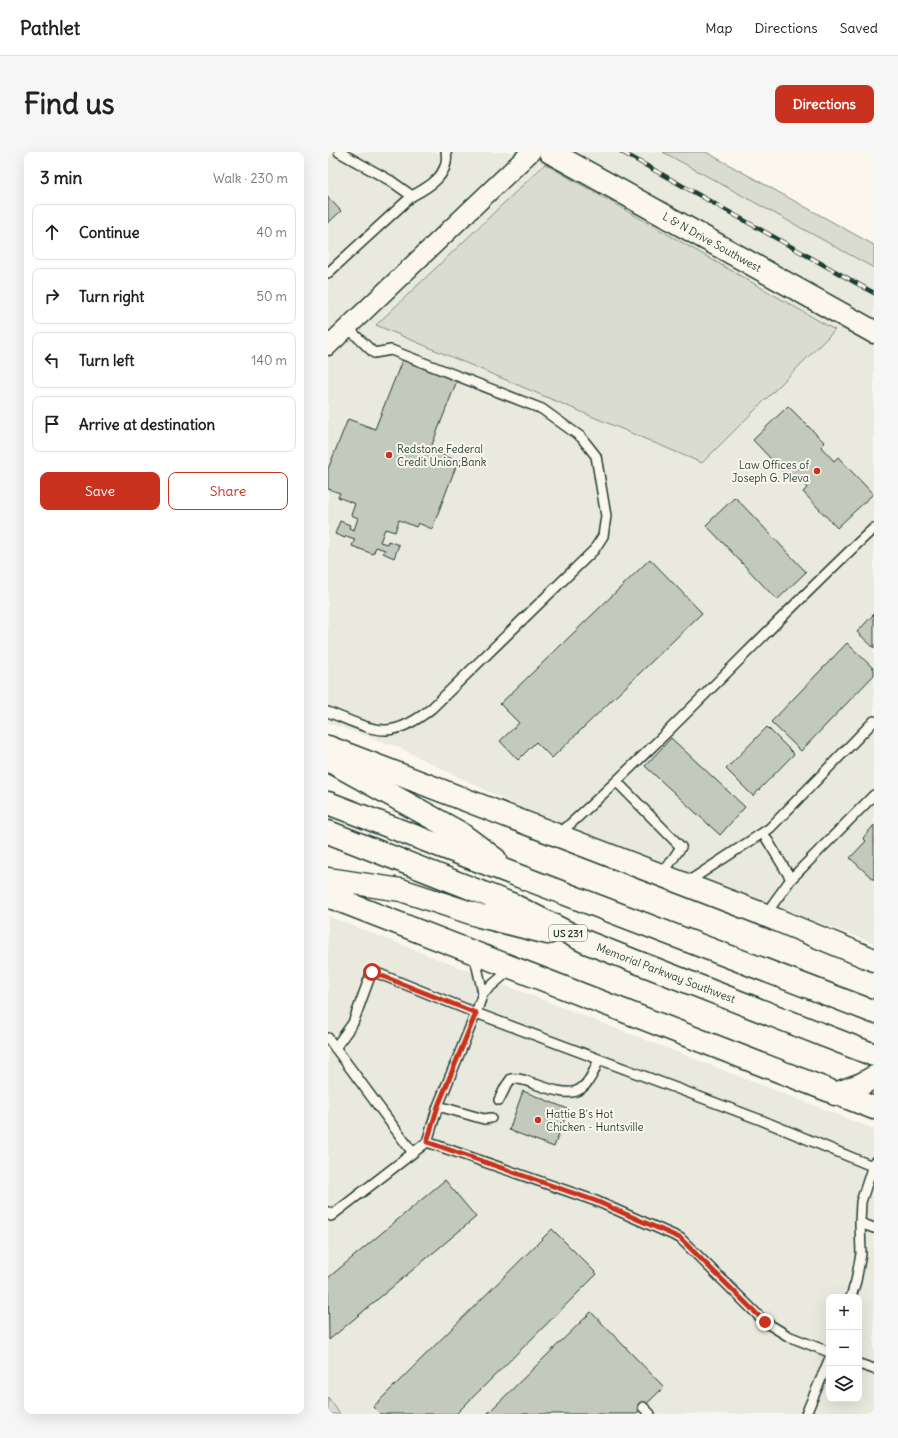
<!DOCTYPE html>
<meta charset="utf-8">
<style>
:root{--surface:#fff;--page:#f6f6f6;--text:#202124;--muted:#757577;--line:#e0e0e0;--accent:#c8321e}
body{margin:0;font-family:Delius,sans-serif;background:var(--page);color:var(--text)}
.controls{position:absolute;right:12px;bottom:12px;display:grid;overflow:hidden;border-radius:8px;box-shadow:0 4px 16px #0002}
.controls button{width:36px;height:36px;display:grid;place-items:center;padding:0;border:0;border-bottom:1px solid var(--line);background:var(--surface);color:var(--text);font:20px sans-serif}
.stop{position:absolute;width:12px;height:12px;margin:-9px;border:3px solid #c8321e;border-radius:50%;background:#fff}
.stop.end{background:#c8321e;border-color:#fff;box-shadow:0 1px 4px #0008}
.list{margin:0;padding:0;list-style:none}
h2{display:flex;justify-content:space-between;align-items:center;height:52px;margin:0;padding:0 16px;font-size:17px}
h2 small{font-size:13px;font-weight:400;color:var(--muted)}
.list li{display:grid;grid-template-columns:26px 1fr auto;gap:12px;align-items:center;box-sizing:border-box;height:56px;margin:0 8px 8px;padding:0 8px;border:1px solid var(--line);border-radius:8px}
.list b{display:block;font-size:15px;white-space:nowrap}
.list em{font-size:13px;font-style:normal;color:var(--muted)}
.actions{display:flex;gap:8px;padding:12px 16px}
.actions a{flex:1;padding:9px 0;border:1px solid var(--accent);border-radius:8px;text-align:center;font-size:14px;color:var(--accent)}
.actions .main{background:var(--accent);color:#fff}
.icon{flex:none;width:22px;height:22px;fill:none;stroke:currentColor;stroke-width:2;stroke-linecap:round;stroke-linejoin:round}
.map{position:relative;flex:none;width:546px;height:1262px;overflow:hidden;border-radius:8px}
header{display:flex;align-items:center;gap:24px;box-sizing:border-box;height:56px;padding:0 20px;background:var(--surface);border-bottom:1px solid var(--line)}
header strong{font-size:19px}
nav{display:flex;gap:22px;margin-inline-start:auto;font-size:14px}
.intro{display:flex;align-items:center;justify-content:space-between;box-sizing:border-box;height:96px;padding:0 24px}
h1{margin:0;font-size:28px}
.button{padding:10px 18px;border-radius:8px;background:var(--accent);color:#fff;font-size:14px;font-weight:700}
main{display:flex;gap:24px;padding:0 24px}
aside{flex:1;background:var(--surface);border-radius:8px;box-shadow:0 4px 16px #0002}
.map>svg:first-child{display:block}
</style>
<header>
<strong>Pathlet</strong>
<nav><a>Map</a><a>Directions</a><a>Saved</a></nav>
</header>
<div class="intro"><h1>Find us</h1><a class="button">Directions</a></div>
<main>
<aside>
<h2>3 min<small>Walk · 230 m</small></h2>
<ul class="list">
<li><svg class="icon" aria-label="ahead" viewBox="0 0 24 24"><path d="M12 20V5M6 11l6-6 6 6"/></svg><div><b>Continue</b></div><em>40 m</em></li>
<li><svg class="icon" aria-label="right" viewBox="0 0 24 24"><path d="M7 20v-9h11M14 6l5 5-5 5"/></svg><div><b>Turn right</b></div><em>50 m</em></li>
<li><svg class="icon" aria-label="left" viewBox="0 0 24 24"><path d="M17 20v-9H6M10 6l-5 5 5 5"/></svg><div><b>Turn left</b></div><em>140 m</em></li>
<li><svg class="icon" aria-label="arrive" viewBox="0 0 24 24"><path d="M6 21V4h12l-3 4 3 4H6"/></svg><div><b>Arrive at destination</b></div></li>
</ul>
<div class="actions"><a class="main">Save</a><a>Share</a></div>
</aside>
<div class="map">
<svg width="546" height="1262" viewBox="0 0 546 1262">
<rect width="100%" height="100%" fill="#fbf7ec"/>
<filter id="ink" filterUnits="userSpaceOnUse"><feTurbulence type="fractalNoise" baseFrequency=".025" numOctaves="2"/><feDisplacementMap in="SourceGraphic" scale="8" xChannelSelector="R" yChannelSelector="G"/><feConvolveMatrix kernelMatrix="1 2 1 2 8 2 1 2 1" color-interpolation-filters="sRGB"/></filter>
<g filter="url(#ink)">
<!-- built -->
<path fill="#eae9de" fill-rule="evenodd" d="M0 0H335L546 116V791L228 673 70 595 0 571Z
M0 764 546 977V1262H12L0 1245ZM501 1145H531V1247H501Z"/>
<!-- green -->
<path fill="#dbdcd1" stroke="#7d8c82" d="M335 0H378L546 93V116Z
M217 12 507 178 374 311 48 173Z
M0 1245 12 1262H0Z"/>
<!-- building -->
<path fill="#c4c9be" stroke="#1f3d34" d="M0 45 13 59 0 71Z
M75 206 130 226 102 298 130 309 104 377 90 371 88 375 71 368 67 380 57 377 52 390 59 392 60 389 71 393 66 406 55 401 57 398 48 395 45 402 24 394 27 387 18 384 17 386 7 382 12 369 22 373 21 376 26 378 30 366 23 363 27 352 10 345 12 341 0 337V317L20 267 47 277Z
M460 254 497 291 493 295 506 309 510 305 545 342 509 376 475 340 479 336 464 321 460 325 425 288Z
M407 345 478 420 449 448 378 373Z
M322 407 374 461 224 606 208 590 190 608 172 589 191 571 172 552Z
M546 462V496L529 480Z
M519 491 546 517V523L473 599 443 570Z
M439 575 466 602 425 644 398 617Z
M343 586 417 655 392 683 317 614Z
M546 673V728L522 706 538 689 535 686Z
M195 939 240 957 226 995 181 978Z
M117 1028 148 1065 1 1188 0 1126Z
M224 1077 269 1122 128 1262H52L45 1255Z
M263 1160 336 1235 308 1262H159Z"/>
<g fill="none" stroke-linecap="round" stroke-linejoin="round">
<!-- lane casing -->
<g stroke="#1f3d34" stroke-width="12">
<path id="lane" d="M84 44C101 35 122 23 118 0
M0 121 84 44 63 29 11 0
M0 560C46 578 61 591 104 556L266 398 275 384 278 364 268 304 253 285 214 257 63 198 46 201 20 176
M289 630 353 695 334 723
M435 681 463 727
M230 683C340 585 439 476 546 376
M358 731 442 676 546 569
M437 763 463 727 546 643
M146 802 155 841
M0 886 85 1001
M7 896 25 871 44 819 148 861 155 841 184 816
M171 948 178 934 183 927C192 926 199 929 207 932 244 945 256 947 271 907
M110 954 156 967 163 966
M99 990 268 1049 352 1086 437 1170 460 1184 501 1200
M0 1060 3 1064 99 990 110 954 148 861 433 968 544 1014
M532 1071 546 1076
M523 1145 528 1129 533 1102 532 1071 533 1050 546 1010
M531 1212 546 1217
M315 1255 322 1262
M478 1262 501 1208"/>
</g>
<!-- street casing -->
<g stroke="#1f3d34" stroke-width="21">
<path id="street" d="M0 194 203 0"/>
</g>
<!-- secondary casing -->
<g stroke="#1f3d34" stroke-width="25">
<path id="secondary" d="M222 0 546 180
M0 595 437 763 546 808
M0 744 546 956
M507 942 534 932 546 925"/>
</g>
<!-- highway casing -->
<g stroke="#1f3d34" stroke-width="25">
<path id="highway" d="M0 608 132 681 167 707
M0 651 546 860
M0 680 183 752 258 790 546 903
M0 727 73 738 152 764 220 781"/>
</g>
<!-- lane -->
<use href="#lane" stroke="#fbf7ec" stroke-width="9"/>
<!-- street -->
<use href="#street" stroke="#fbf7ec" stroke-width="18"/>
<!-- secondary -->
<use href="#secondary" stroke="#fbf7ec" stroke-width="22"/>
<!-- highway -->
<use href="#highway" stroke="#fbf7ec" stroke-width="22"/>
<!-- rail casing -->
<g stroke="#1f3d34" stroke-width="4.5">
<path id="rail" d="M294 0 546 141"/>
</g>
<!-- rail -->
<use href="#rail" stroke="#fbf7ec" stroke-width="3" stroke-dasharray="9" stroke-linecap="butt"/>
</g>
</g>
<g fill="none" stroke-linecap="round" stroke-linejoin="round" filter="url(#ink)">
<!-- route -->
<path stroke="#c8321e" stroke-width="5" d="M44 820 148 861 110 954 99 990 268 1049 352 1086 437 1170"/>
</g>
<!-- markers -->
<g fill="#c8321e" stroke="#fbf7ec" stroke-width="1.5">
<circle cx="61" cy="303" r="4"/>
<circle cx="489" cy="319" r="4"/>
<circle cx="210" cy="968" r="4"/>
</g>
<g text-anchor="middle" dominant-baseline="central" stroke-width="4" stroke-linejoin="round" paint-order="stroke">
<!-- shield labels -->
<rect fill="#fbf7ec" stroke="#61756b" stroke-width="1" x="221" y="773" width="38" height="16" rx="3"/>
<g font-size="10" font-weight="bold" fill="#1f3d34">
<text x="240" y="781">US 231</text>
</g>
<!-- street labels -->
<g font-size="11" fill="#1f3d34" stroke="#fbf7ec">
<text transform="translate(384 90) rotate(29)">L &amp; N Drive Southwest</text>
<text transform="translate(338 821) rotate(21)">Memorial Parkway Southwest</text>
</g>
<!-- poi labels -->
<g font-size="11" fill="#1f3d34" stroke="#fbf7ec" text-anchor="start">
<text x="69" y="297">Redstone Federal<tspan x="69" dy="13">Credit Union;Bank</tspan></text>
<text x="481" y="313" text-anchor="end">Law Offices of<tspan x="481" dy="13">Joseph G. Pleva</tspan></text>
<text x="218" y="962">Hattie B's Hot<tspan x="218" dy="13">Chicken - Huntsville</tspan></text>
</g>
</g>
</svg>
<div class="controls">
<button>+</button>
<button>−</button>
<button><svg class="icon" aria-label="layers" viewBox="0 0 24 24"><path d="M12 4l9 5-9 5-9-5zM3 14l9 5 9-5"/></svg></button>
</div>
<div class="stop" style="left:44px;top:820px"></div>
<div class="stop end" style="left:437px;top:1170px"></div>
</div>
</main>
